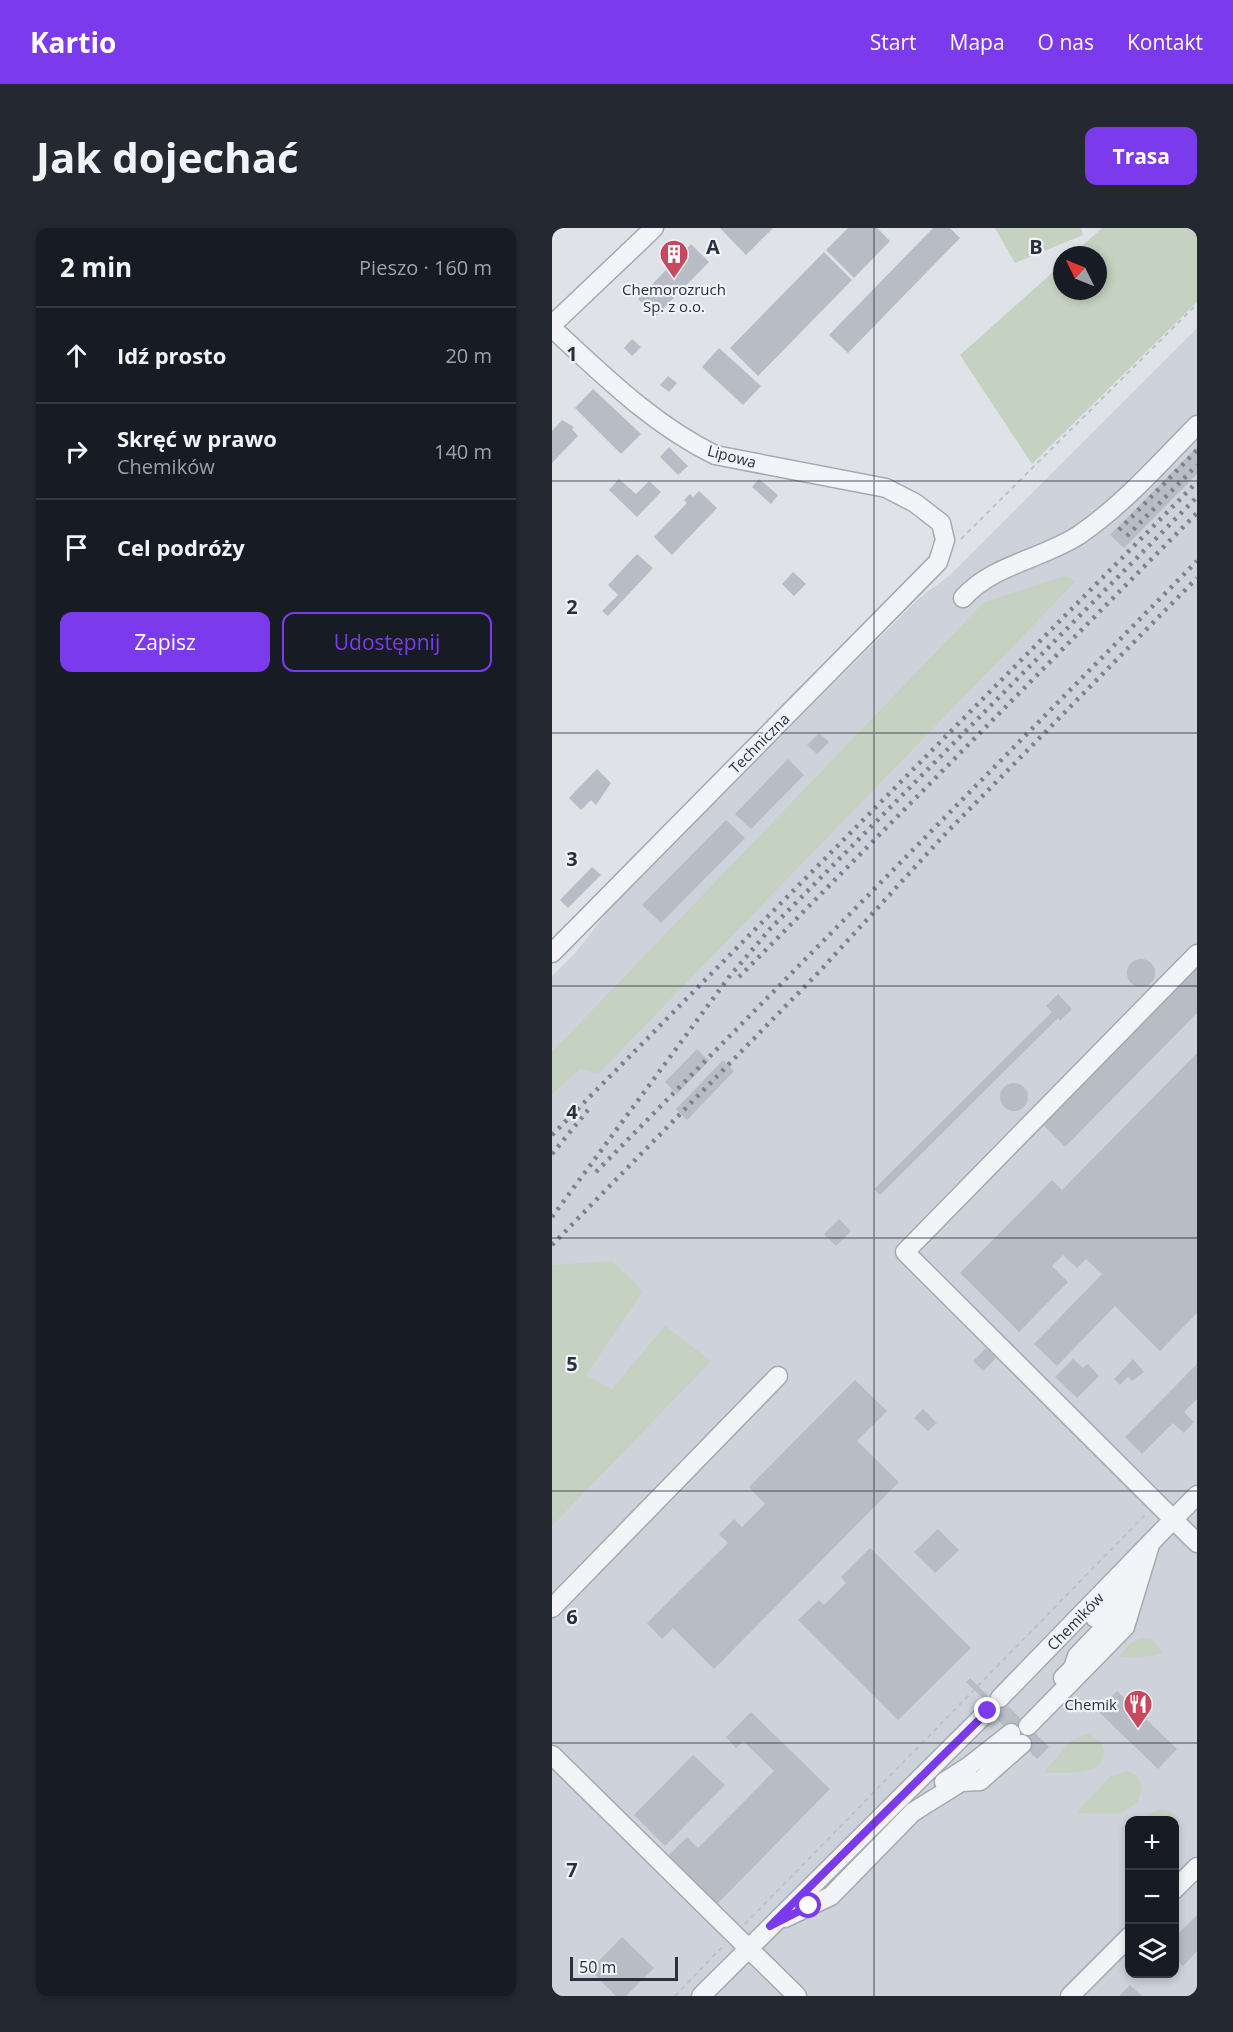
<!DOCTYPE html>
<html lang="pl">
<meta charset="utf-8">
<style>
:root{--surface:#171b24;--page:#242831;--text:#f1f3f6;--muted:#9ea1a6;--line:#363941;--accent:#7c3aed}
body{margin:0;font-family:"Open Sans",sans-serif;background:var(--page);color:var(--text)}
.controls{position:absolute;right:18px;bottom:18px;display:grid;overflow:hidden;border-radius:12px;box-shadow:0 3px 9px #0003}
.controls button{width:54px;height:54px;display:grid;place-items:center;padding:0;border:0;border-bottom:2px solid var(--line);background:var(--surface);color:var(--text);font:30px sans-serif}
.compass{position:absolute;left:501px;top:18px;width:54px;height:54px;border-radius:50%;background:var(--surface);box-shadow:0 3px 9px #0003;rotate:313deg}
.scale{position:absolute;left:18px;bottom:15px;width:108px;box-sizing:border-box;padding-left:6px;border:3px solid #29313f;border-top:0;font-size:16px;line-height:21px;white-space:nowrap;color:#29313f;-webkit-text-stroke:4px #eff2f6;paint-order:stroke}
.stop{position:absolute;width:18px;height:18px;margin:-14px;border:4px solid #7c3aed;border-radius:50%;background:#fff}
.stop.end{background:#7c3aed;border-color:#fff;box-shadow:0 2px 6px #0008}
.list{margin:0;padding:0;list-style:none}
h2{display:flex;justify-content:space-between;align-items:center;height:78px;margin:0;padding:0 24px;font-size:26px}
h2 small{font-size:20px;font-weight:400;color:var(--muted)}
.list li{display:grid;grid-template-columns:39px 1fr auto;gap:18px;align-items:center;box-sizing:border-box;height:96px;padding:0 24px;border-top:2px solid var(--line)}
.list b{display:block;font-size:22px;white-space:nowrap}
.list p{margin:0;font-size:20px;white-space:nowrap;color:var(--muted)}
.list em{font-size:20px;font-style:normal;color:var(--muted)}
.actions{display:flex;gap:12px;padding:18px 24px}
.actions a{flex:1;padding:14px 0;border:2px solid var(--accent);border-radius:12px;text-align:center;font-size:21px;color:var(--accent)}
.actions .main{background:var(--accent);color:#fff}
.icon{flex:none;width:33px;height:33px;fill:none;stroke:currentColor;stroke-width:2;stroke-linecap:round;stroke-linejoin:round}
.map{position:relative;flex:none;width:645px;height:1768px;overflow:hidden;border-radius:12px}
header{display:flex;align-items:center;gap:36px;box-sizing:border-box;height:84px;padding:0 30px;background:var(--accent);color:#fff}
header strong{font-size:28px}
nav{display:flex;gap:33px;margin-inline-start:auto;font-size:21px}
.intro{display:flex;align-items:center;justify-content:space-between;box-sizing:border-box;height:144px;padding:0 36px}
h1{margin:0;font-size:42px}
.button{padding:15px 27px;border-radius:12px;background:var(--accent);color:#fff;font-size:21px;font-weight:700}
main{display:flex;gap:36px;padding:0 36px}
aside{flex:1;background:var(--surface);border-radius:12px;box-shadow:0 3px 9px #0003}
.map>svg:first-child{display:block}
</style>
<header>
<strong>Kartio</strong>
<nav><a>Start</a><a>Mapa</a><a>O nas</a><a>Kontakt</a></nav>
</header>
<div class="intro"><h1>Jak dojechać</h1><a class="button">Trasa</a></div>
<main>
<aside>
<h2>2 min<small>Pieszo · 160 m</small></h2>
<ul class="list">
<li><svg class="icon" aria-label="ahead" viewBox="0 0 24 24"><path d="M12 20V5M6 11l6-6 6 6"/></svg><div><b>Idź prosto</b></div><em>20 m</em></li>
<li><svg class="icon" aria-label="right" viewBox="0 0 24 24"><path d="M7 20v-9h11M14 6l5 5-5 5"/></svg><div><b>Skręć w prawo</b><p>Chemików</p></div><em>140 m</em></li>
<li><svg class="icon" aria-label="arrive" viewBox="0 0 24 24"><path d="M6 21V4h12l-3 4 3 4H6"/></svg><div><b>Cel podróży</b></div></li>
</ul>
<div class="actions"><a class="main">Zapisz</a><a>Udostępnij</a></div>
</aside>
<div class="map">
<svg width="645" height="1768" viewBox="0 0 645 1768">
<rect width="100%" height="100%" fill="#dfe3e8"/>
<!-- built -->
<path fill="#ced2da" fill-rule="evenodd" d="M645 100V1768H0V748L25 723 59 679 366 371 398 347ZM578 1592H622V1746H578Z"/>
<!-- green -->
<path fill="#c5d2c1" d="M443 0H529L531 7 463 35Z
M550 0H645V74L480 236 408 127 510 36V63H546V27H520Z
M513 348 524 353 47 845 28 841 0 866V824L432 374Z
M60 1033 91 1063 34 1147 60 1161 113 1098 159 1133 0 1298V1037Z
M588 1410 599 1411 611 1424 601 1428 566 1429 578 1416Z
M536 1506 550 1515C563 1550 511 1544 491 1545L520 1512Z
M574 1543 584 1547 590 1557 586 1574 568 1586 524 1585 558 1549Z
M606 1581C625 1580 634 1597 623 1612L622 1592H591Z"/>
<!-- building -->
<path fill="#b7bcc5" d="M168 0H221L194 27Z
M296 0H325L338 13 302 50 274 22Z
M381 0H398L408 10 296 125 277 107Z
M139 16 157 34 104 88 86 71Z
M272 24 300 52 206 148 178 120Z
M80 111 89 119 80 128 72 120Z
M167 120 209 158 191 177 150 139Z
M116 148 125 155 117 164 108 157Z
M41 161 89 206 69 226 23 180Z
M10 192 22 199 20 201 26 208 0 235V203Z
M117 219 136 238 126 247 108 229Z
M645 219V246L572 320 558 307Z
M67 251 84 266 97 253 109 264 85 289 57 262Z
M207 251 226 267 219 276 200 259Z
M147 263 165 280 120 327 102 309 135 275 132 272 138 266 141 269Z
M85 326 101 340 56 388 50 383 66 367 56 357Z
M241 344 254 356 242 368 230 356Z
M267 505 277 514 265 526 255 517Z
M236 531 252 547 199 601 183 586Z
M45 541 59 555 44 577 39 572 29 582 17 570Z
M174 592 193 610 109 695 90 677Z
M40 639 49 647 16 680 8 672Z
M575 745a14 14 0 1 1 28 0a14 14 0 1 1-28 0Z
M645 739V785L513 919 489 895Z
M506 766 520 781 508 793 506 790 328 967 322 961 500 784 494 778Z
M145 821 157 833 125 866 113 854Z
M645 825V1085L608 1123 563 1078 505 1138 482 1116 550 1046 534 1031 525 1040 511 1027 500 1038 516 1054 467 1104 408 1045 500 952 510 962Z
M171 832 182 843 135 892 124 881Z
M448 869a14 14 0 1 1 28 0a14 14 0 1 1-28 0Z
M287 991 299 1003 284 1018 272 1006Z
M434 1120 444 1130 431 1143 421 1133Z
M521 1131 531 1140 536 1136 547 1148 525 1170 503 1149Z
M581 1131 592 1144 580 1153 576 1149 568 1157 562 1151Z
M645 1136V1171L632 1184 642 1194 632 1205 621 1195 590 1226 573 1209Z
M303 1152 335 1183 305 1213 347 1254 162 1441 121 1400 110 1411 95 1395 176 1315 167 1306 182 1291 190 1299 213 1276 197 1259Z
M371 1181 385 1195 376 1203 362 1190Z
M386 1301 407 1322 383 1345 362 1324Z
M318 1320 419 1420 346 1492 246 1392 267 1372 272 1377 294 1355 289 1349Z
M418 1450 438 1470 443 1465 497 1519 485 1531 431 1477 435 1474 414 1454Z
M565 1463 625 1521 606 1541 546 1483Z
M199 1484 278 1561 163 1678 114 1630 135 1609 146 1620 222 1543 191 1513 184 1520 174 1509Z
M141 1527 173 1557 113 1618 82 1587Z
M645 1687V1723L631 1738 622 1730V1710Z
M70 1709 102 1740 74 1768H64L38 1742Z
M578 1757 590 1768H567Z"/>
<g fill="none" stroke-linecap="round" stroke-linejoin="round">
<!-- minor-tunnel -->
<path stroke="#bbbfc6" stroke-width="18" stroke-dasharray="18 9" stroke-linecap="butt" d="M445 1491 457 1479"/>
<!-- minor casing -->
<g stroke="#a5aab2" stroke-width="21">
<path id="minor" d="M0 97 102 0
M0 100C51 147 100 196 163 227L334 260 363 275 389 295 393 312 386 334 0 725
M411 370C440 337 490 331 527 307 572 276 607 236 645 197
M645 726 353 1024 645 1315
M0 1380 226 1148
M543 1390 569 1364 575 1342
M511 1450 521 1440 525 1428 579 1372
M448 1470 645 1267
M476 1498 573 1399 598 1317
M0 1527 245 1768
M392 1554 417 1538 459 1505
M622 1662 645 1639
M233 1690 279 1668 361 1584 409 1554 428 1553 470 1516
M149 1768 436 1483
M518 1768 578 1708"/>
</g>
<!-- path -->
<path stroke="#bec1c7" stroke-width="2" stroke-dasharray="4.5 4.5" stroke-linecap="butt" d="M409 311 645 76
M193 1696 594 1286
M123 1768 172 1717"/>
<!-- minor -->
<use href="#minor" stroke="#f2f4f7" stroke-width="18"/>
<!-- rail -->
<path stroke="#798391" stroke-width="4.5" stroke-dasharray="3 6" stroke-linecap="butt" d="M567 302 645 222
M575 308 645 237
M187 749 645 285
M0 907 645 254
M0 926 36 882
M44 944 645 333
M0 989 177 749 218 701 645 269
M0 1017 266 745 395 604 645 350"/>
</g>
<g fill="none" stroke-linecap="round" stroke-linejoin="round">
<!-- route -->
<path stroke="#7c3aed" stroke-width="8" d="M257 1678 218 1698 436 1483"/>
</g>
<!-- grid -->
<path fill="none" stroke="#29313f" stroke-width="1.5" stroke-opacity="0.55" d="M322 0V1768M0 253H645M0 505H645M0 758H645M0 1010H645M0 1263H645M0 1515H645"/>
<!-- icons -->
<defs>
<g id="building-pin" transform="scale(1.5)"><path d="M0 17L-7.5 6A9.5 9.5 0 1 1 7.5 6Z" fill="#c9485e" stroke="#eff2f6"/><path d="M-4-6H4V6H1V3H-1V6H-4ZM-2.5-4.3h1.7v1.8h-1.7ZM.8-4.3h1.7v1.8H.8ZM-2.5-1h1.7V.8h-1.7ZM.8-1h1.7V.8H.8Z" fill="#fff"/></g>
<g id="restaurant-pin" transform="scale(1.5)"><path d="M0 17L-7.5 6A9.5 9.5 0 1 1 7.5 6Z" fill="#c9485e" stroke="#eff2f6"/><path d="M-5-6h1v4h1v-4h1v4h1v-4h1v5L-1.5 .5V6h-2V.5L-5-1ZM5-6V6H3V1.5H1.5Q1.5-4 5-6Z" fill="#fff"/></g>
</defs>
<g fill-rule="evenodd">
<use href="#building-pin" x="122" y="26"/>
<use href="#restaurant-pin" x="586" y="1476"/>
</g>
<g text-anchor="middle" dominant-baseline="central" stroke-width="4.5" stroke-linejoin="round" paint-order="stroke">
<!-- poi labels -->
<g font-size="15" fill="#29313f" stroke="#eff2f6">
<text x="122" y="61">Chemorozruch<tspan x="122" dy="17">Sp. z o.o.</tspan></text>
<text x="565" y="1476" text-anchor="end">Chemik</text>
</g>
<!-- street labels -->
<g font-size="15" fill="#29313f" stroke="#eff2f6">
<text transform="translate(180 228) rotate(15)">Lipowa</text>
<text transform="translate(207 515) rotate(-45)">Techniczna</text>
<text transform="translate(523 1393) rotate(-46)">Chemików</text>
</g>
</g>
<g font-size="20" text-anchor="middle" font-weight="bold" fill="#29313f" stroke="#eff2f6" stroke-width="4.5" stroke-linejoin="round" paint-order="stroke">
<text x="161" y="26">A</text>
<text x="484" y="26">B</text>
<text x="20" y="133">1</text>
<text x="20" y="386">2</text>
<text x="20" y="638">3</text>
<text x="20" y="891">4</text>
<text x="20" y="1143">5</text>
<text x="20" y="1396">6</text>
<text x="20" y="1649">7</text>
</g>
</svg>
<div class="controls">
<button>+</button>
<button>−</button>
<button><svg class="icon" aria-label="layers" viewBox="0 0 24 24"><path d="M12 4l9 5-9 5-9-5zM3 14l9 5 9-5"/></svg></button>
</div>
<svg class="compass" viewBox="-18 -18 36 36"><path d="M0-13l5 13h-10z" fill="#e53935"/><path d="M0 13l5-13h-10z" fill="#9ea1a6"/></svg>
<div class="scale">50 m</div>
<div class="stop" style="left:257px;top:1678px"></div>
<div class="stop end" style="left:436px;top:1483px"></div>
</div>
</main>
